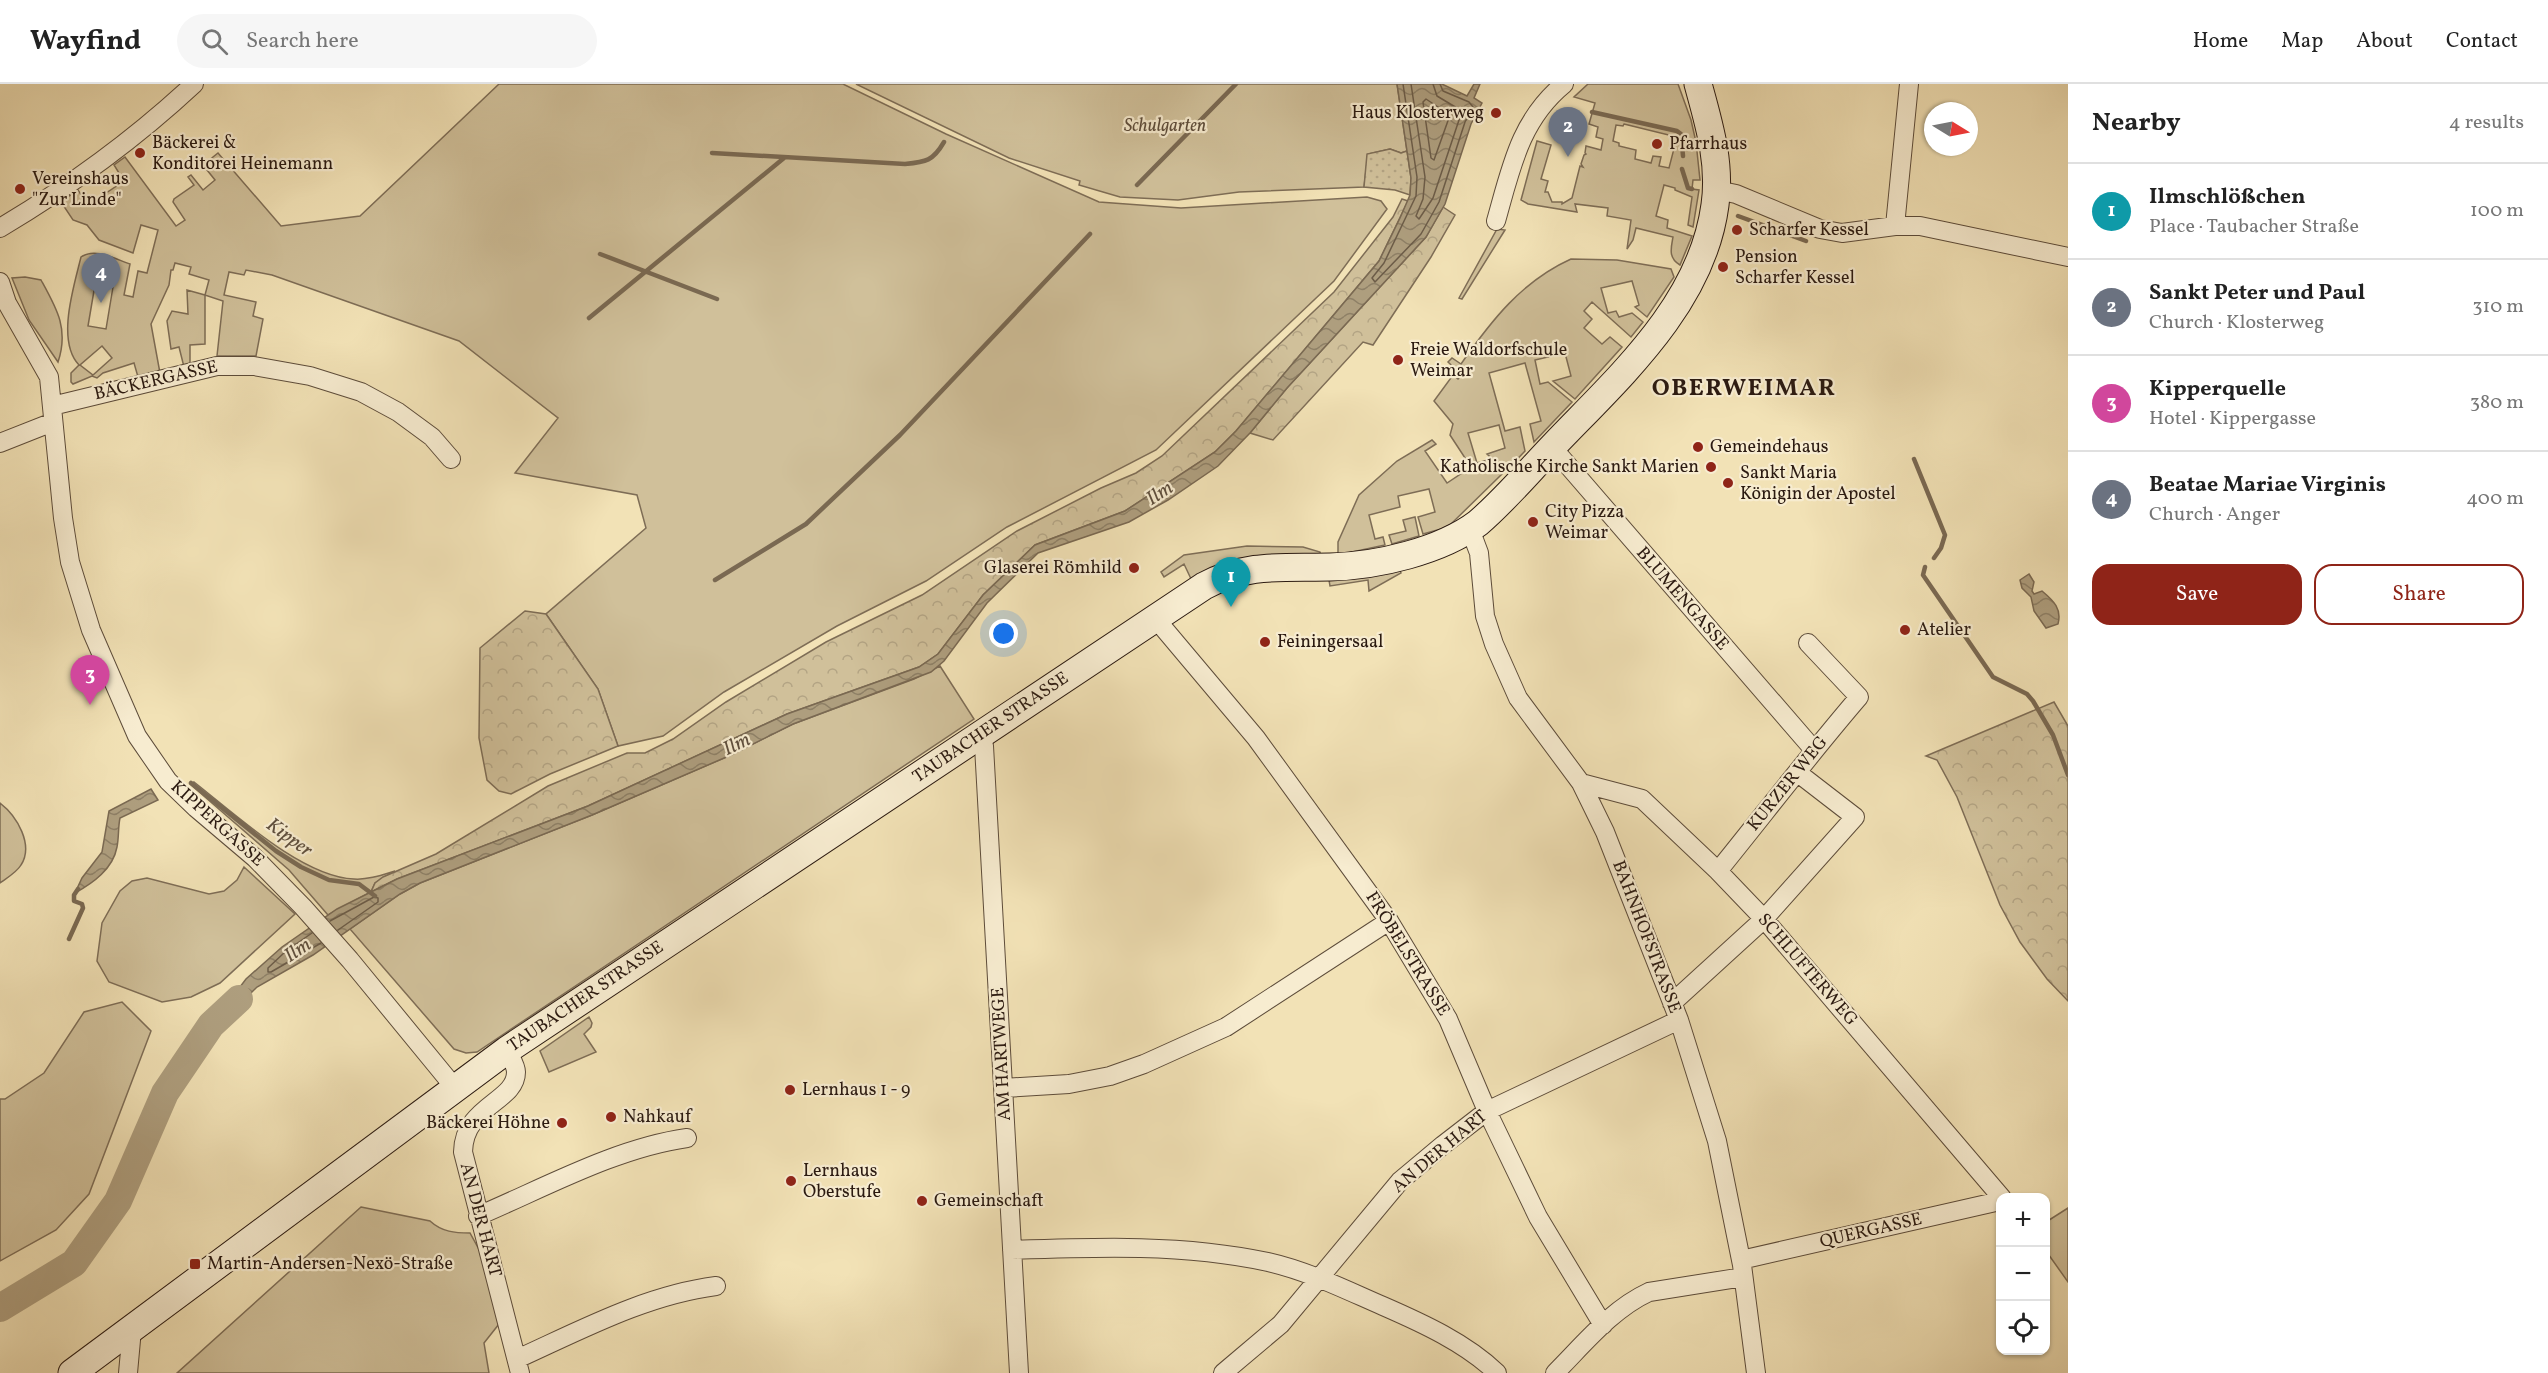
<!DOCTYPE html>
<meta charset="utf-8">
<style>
:root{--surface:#fff;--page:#f6f6f6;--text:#222;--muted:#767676;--line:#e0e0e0;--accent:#8f2418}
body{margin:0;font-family:Vollkorn,serif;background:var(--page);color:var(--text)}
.controls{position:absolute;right:18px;bottom:18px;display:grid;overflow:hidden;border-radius:12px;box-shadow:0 2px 4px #0004}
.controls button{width:54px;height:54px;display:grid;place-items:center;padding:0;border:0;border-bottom:2px solid var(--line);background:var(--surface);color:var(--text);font:30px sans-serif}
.compass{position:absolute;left:1924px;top:18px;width:54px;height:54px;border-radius:50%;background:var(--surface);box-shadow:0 2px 4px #0004;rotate:100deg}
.you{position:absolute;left:1004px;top:550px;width:21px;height:21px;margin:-15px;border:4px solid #fff;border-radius:50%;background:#1a73e8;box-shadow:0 0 0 9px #1a73e833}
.badge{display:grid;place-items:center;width:39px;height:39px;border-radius:50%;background:var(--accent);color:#fff;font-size:20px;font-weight:700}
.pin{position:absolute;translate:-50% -50px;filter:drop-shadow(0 2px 3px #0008)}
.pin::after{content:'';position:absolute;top:32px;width:21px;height:18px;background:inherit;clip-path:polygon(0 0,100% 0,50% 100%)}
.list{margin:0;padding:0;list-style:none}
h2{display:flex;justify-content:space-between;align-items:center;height:78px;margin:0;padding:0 24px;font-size:26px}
h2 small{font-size:20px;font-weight:400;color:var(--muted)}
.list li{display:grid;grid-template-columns:39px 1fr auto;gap:18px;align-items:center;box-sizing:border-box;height:96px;padding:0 24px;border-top:2px solid var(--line)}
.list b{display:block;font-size:22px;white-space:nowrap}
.list p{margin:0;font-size:20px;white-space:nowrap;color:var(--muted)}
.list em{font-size:20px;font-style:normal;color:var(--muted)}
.actions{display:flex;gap:12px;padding:18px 24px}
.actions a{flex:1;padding:14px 0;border:2px solid var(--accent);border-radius:18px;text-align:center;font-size:21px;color:var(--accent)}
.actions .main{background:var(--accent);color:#fff}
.icon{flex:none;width:33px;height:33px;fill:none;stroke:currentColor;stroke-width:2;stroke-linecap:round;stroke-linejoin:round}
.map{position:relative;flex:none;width:2068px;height:1289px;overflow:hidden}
header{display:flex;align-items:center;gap:36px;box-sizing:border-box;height:84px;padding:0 30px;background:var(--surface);border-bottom:2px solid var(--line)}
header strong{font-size:28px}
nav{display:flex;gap:33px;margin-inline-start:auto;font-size:21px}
.search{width:420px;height:54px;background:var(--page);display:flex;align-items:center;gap:15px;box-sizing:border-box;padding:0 21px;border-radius:33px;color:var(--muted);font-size:22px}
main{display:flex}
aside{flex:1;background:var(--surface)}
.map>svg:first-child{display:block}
</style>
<header>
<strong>Wayfind</strong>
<div class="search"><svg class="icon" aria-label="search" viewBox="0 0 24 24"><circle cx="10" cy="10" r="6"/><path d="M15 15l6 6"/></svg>Search here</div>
<nav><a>Home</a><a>Map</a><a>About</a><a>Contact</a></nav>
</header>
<main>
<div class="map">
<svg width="2068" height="1289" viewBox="0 0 2068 1289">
<defs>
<pattern id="forest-crowns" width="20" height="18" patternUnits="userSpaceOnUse" patternTransform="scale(1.5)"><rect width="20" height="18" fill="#d0c09a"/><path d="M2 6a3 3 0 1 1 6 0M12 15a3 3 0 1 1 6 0" fill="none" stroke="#b3a484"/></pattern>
<pattern id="park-dots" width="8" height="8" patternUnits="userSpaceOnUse" patternTransform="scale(1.5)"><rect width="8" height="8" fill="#d0c09a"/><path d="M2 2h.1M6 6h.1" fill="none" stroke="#b3a484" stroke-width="1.8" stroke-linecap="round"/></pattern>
<pattern id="water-waves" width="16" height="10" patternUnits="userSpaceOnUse" patternTransform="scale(1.5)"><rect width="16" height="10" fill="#ae9e7e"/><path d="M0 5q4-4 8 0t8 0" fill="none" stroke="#8e8066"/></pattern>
</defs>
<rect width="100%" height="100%" fill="#f2e2b6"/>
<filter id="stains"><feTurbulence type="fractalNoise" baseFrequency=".00333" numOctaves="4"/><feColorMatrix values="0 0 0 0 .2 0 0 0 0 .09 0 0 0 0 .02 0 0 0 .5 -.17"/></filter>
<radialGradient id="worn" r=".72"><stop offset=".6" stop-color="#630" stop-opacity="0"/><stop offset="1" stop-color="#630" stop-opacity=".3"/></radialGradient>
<!-- green -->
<path fill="#d0c09a" stroke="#7e6d56" stroke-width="1.5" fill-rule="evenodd" d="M499 0H843L946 50 1099 118 1181 124 1367 113 1381 117 1387 125 1334 197 1156 366 1007 443 926 497 837 542 724 608 663 652 618 662 598 605 546 530 646 444 637 411 515 389 558 334 459 257 272 191 246 186 244 191 229 188 224 211 256 218 253 232 263 235 256 272H217L223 217 205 211V260L190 261V282L184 283 179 263 171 265 167 237 172 227 188 230 187 206 205 211 209 196 189 190 191 183 175 179 173 186H171L169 201 151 240 160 289 138 293 134 279 103 289 97 294 92 292 73 300 71 298V289L79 281C56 257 74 202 81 173 95 163 115 175 130 180L124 211 133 213 138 187 147 189 158 146 141 141 133 169 99 156 87 141 73 136 61 118 78 106 88 121 124 97 114 81 125 73 176 142 185 136 173 118 174 115 194 101 188 93 191 91 203 106 215 96 203 81 218 69 281 142 360 132ZM98 183 116 185 106 245 88 242ZM102 262 112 274 93 291 80 281Z
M856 0H1397L1407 67 1401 69 1390 65 1368 70 1364 103 1239 108 1178 116 1120 113 1079 101 1080 97 1009 74Z
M1588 0H1678L1691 36 1696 58 1700 96H1693L1692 105 1699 106 1693 143 1688 141 1692 113 1675 106V104L1664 101 1656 132 1668 136 1667 144 1692 152 1680 181C1668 174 1671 164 1673 153L1636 144 1633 156 1627 165 1631 136 1607 132 1608 124 1575 120 1577 128 1528 120 1521 116 1537 57 1551 61 1541 95 1548 97 1545 108H1548L1552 118H1562V120L1572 114 1580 82 1583 83 1581 80 1584 71 1586 70 1585 69 1586 62 1601 66 1603 55 1596 53 1598 43 1589 40 1595 19 1574 13ZM1624 40 1677 53 1669 84 1659 82 1661 73 1653 72 1651 79 1635 75 1636 66 1619 62V59L1613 57 1616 41 1623 42Z
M1497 145 1505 146 1462 215 1459 214Z
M1571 175 1617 176 1671 185 1674 193 1647 233 1635 223 1639 221 1632 197 1601 204 1608 229 1616 227 1619 233 1632 229 1643 238 1631 253 1592 218 1584 227 1592 235 1584 244 1602 260 1610 253 1622 263 1575 315 1553 297 1571 292 1565 269 1535 276 1540 300 1548 298 1572 318 1534 358 1530 340 1541 337 1525 279 1489 289 1505 347 1520 343 1525 367 1506 387 1487 370 1505 364 1499 341 1468 349 1477 379 1487 376 1502 390 1451 440 1441 445 1423 450 1418 433 1435 428 1429 405 1398 412 1400 423 1369 431 1375 455 1383 453 1385 461 1338 471V458L1359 411 1397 377 1432 356 1436 360 1425 367 1447 399 1471 383 1450 351 1453 340 1434 317 1453 291 1458 295 1462 291 1448 278 1452 274 1461 280C1491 237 1522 197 1571 175Z
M25 193 41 196C57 225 69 245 58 278L29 236 12 194Z
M1415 433 1419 452 1392 460 1389 451 1406 447 1403 436Z
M1247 462 1303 463 1320 468 1321 474 1192 497 1184 480 1164 493 1161 488 1184 471Z
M1399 484 1401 489 1369 507 1368 496 1330 502 1329 496Z
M940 582 974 635 477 968 466 969 454 965 350 845 400 810 420 799 592 731 731 671 793 640 914 595Z
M194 698C234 729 302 793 354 795 368 796 382 791 395 787L375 799 371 808 328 831 289 786 190 700Z
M0 719C17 732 34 761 21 781 17 788 7 794 0 799Z
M244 783 295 830 220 899 191 913 162 918 109 898 97 877 102 839 120 807 132 797 147 794 209 810 224 807 237 796Z
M122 918 151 947 89 1110 56 1146 0 1177V1015H5L44 989 84 928Z
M589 933 592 939 591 943 584 950 596 968 549 988 540 967Z
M361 1123 430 1137C442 1148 455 1149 470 1149L482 1171 499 1240 484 1259 489 1289H177Z
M2068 1124V1198L2046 1167V1138Z"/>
<!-- forest -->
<path fill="url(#forest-crowns)" stroke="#7e6d56" stroke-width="1.5" d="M1402 115 1408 117 1379 177 1236 347 1215 368 1125 427 1035 461 983 511 938 570 919 583 787 630 588 722 397 795 371 808 375 799 383 793 436 770 548 702 627 669H645L673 655 726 618 826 558 922 511 1017 447 1101 404 1136 389 1162 372 1334 208 1393 133Z
M1443 123 1455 131 1431 173 1373 261 1363 258 1273 356 1250 349 1287 304 1426 153Z
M525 527 546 530 598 605 618 662 550 690 511 710 499 707 487 696 479 654 480 564Z
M2054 618 2068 642V917L2047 895 2020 858 2000 821 1957 713 1937 676 1926 672Z"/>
<!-- park -->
<path fill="url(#park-dots)" stroke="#7e6d56" stroke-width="1.5" d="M1390 65 1401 69 1407 67 1411 94 1410 111 1395 106 1364 103 1367 70Z"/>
<!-- water -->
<path fill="url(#water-waves)" stroke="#7a6952" stroke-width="1.5" d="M1397 0H1442L1467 12 1474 0H1480L1474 14 1482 19 1471 40 1445 120 1426 153 1287 304 1250 349 1218 382 1168 416 1129 438 1038 469 987 519 944 577 931 588 793 640 731 671 592 731 420 799 400 810 313 871 257 903 227 933 211 941 246 895 282 863 337 825 397 795 588 722 787 630 919 583 938 570 983 511 1035 461 1125 427 1215 368 1236 347 1379 177 1400 134 1410 111 1411 94Z
M2029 490 2034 498 2032 507 2034 510 2042 507C2054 517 2062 525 2058 540L2046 544 2034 527 2031 513 2022 504 2020 496Z
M151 705 158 716 120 734C118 743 119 753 117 763 113 785 93 799 75 809L82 794 102 768 109 727Z"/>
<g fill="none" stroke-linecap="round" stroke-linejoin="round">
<!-- shore -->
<path stroke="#6c5c48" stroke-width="1.5" d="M1403 0 1417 93 1416 112 1384 179 1372 194 1375 198 1421 150 1439 118 1465 38 1473 23 1469 18 1443 7 1440 0
M1411 0 1425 93 1423 115 1416 132 1419 135 1433 114 1462 27 1437 12 1433 0
M1426 15 1450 31 1434 76 1431 74 1423 18Z
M330 837 374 813 378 814V818L338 846
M312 849 286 867 268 884V888H271L321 859"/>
<!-- stream -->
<path stroke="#7a6952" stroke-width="4.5" d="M1592 28 1677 47 1681 50 1683 72
M712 69 905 80C926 78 933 77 944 58
M1682 85 1688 104 1692 105
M1137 101 1236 0
M1738 132 1806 157
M600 170 717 215
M589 234 784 74
M1914 375 1945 451 1941 464 1934 474
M1925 483 1923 491 1993 593 2027 610 2033 617 2053 651 2068 691
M715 496 806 440 900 351 1090 150
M191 699 276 767 301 783 329 796 359 800 375 812
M69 855 83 824 82 820 74 817V811L78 805"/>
<!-- river -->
<path stroke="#ae9e7e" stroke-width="28" d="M0 1224 74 1179 118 1117 165 1009 211 941 239 915"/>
<!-- street casing -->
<g stroke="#5d4c3a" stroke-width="20">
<path id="street" d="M1717 106 1736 110 1820 145 1842 149 1895 142H1920L2068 173
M1496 137C1511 84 1520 36 1564 0
M1895 142 1909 0
M0 144C69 103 135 55 194 0
M0 198 7 219 49 293 63 434 70 478 91 546 137 652 168 697 196 724 255 774 303 823 350 876 455 1004
M52 322 217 282H254L310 292 361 308 398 328 432 353 451 375
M0 359 53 338
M1552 363 1814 666
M1470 445 1479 469 1485 532 1494 560 1518 614 1581 699 1605 748 1679 936 1717 1057 1742 1181 1756 1289
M1155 534 1256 654 1389 837 1448 935 1487 1027 1538 1133 1603 1241
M978 652 984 662 1019 1289
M1581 699 1642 715 1718 787 1764 835 2002 1114
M1718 787C1765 729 1810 670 1859 613L1808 559
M1672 919 1764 835 1855 733 1798 689
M507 966C510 973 516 981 516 988 516 1018 464 1021 463 1068L520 1289
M1004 1004 1069 1000 1110 992 1144 980 1226 943 1389 837
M478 1132C544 1104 616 1064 687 1054
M1012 1166C1098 1163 1184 1160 1268 1178 1308 1187 1346 1206 1383 1222 1422 1239 1466 1259 1497 1289
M1741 1176 2000 1117
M517 1275C581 1246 646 1211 716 1202
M128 1289 132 1245
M1223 1289 1281 1240 1400 1097 1443 1061 1487 1027 1679 936
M1555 1289C1584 1260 1612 1225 1649 1208L1743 1193"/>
</g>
<!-- secondary casing -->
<g stroke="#2b1a11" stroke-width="29">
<path id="secondary" d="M72 1289 507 966 1204 502C1248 479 1282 484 1330 483 1377 482 1441 467 1478 439 1506 415 1529 387 1555 360 1619 293 1702 220 1715 121 1721 79 1709 40 1698 0"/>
</g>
<!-- street -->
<use href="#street" stroke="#f7ecd0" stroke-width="18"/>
<!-- secondary -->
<use href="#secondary" stroke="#f7ecd0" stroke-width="27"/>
</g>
<!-- markers -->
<g fill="#8f2418" stroke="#f7ecd0" stroke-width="2">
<circle cx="1496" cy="29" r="6"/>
<circle cx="1657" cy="60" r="6"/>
<circle cx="140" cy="69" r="6"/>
<circle cx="20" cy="105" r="6"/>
<circle cx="1737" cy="146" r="6"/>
<circle cx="1723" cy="183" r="6"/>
<circle cx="1398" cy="276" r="6"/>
<circle cx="1698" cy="363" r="6"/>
<circle cx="1711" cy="383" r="6"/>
<circle cx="1728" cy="399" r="6"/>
<circle cx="1533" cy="438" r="6"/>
<circle cx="1134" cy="484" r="6"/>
<circle cx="1905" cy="546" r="6"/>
<circle cx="1265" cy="558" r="6"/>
<circle cx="790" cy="1006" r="6"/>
<circle cx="611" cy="1033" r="6"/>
<circle cx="562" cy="1039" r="6"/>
<circle cx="791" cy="1097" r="6"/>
<circle cx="922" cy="1117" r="6"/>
<rect x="189" y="1174" width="12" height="12" rx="3"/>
</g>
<g text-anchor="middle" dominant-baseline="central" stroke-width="4.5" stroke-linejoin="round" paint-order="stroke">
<!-- poi labels -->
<g font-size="18" fill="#2b1a11" stroke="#f7ecd0" text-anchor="start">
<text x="1484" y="29" text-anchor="end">Haus Klosterweg</text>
<text x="152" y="59">Bäckerei &amp;<tspan x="152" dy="21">Konditorei Heinemann</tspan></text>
<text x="1669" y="60">Pfarrhaus</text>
<text x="32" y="95">Vereinshaus<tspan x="32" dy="21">"Zur Linde"</tspan></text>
<text x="1749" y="146">Scharfer Kessel</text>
<text x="1735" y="173">Pension<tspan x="1735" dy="21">Scharfer Kessel</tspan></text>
<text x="1410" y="266">Freie Waldorfschule<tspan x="1410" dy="21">Weimar</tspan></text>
<text x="1710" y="363">Gemeindehaus</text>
<text x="1699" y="383" text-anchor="end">Katholische Kirche Sankt Marien</text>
<text x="1740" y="389">Sankt Maria<tspan x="1740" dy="21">Königin der Apostel</tspan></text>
<text x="1545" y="428">City Pizza<tspan x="1545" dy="21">Weimar</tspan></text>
<text x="1122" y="484" text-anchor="end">Glaserei Römhild</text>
<text x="1917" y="546">Atelier</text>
<text x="1277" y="558">Feiningersaal</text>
<text x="802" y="1006">Lernhaus 1 - 9</text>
<text x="623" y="1033">Nahkauf</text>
<text x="550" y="1039" text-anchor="end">Bäckerei Höhne</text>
<text x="803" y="1087">Lernhaus<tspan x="803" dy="21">Oberstufe</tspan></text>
<text x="934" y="1117">Gemeinschaft</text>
<text x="207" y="1180">Martin-Andersen-Nexö-Straße</text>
</g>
<!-- park labels -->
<g font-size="18" font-style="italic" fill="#5d4c3a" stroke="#f7ecd0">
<text x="1165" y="42">Schulgarten</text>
</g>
<!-- street labels -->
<g font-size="18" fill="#2b1a11" stroke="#f7ecd0">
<text transform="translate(156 297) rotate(-13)">BÄCKERGASSE</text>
<text transform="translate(1682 515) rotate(49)">BLUMENGASSE</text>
<text transform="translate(991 644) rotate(-34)">TAUBACHER STRASSE</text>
<text transform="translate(1788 700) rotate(-51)">KURZER WEG</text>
<text transform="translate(217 740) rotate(42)">KIPPERGASSE</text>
<text transform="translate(1646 853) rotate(69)">BAHNHOFSTRASSE</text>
<text transform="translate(1407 870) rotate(58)">FRÖBELSTRASSE</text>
<text transform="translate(1807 886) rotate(49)">SCHLUFTERWEG</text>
<text transform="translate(586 913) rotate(-34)">TAUBACHER STRASSE</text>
<text transform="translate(1002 970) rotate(-93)">AM HARTWEGE</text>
<text transform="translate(1440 1068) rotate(-40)">AN DER HART</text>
<text transform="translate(480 1136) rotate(75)">AN DER HART</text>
<text transform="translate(1871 1147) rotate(-13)">QUERGASSE</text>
</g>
<!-- water labels -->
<g font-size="20" font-style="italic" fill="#5f4f3d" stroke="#f7ecd0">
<text transform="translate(1160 410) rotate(-33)">Ilm</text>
<text transform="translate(737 661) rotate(-26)">Ilm</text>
<text transform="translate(289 754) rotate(36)">Kipper</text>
<text transform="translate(298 867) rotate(-34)">Ilm</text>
</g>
<!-- district labels -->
<g font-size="24" font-weight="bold" letter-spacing="1.5" fill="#2b1a11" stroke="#f7ecd0">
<text x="1744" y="305">OBERWEIMAR</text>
</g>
</g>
<rect width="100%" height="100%" filter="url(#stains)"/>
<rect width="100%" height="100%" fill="url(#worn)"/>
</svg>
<div class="controls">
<button>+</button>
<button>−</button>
<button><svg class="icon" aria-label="locate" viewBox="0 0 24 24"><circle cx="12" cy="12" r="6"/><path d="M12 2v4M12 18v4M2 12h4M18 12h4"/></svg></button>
</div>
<svg class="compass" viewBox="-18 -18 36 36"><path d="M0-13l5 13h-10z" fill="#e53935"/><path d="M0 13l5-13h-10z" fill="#767676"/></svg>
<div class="you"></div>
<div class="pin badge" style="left:1231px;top:523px;background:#0f9aa8">1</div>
<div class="pin badge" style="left:1568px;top:73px;background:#6b7280">2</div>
<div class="pin badge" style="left:90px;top:621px;background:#d1479c">3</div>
<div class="pin badge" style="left:101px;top:219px;background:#6b7280">4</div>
</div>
<aside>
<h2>Nearby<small>4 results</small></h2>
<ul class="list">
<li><span class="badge" style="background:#0f9aa8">1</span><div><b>Ilmschlößchen</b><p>Place · Taubacher Straße</p></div><em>100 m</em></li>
<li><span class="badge" style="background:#6b7280">2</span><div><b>Sankt Peter und Paul</b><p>Church · Klosterweg</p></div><em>310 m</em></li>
<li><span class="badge" style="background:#d1479c">3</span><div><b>Kipperquelle</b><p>Hotel · Kippergasse</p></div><em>380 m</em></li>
<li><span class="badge" style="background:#6b7280">4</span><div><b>Beatae Mariae Virginis</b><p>Church · Anger</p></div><em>400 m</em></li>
</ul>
<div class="actions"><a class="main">Save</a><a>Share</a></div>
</aside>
</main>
